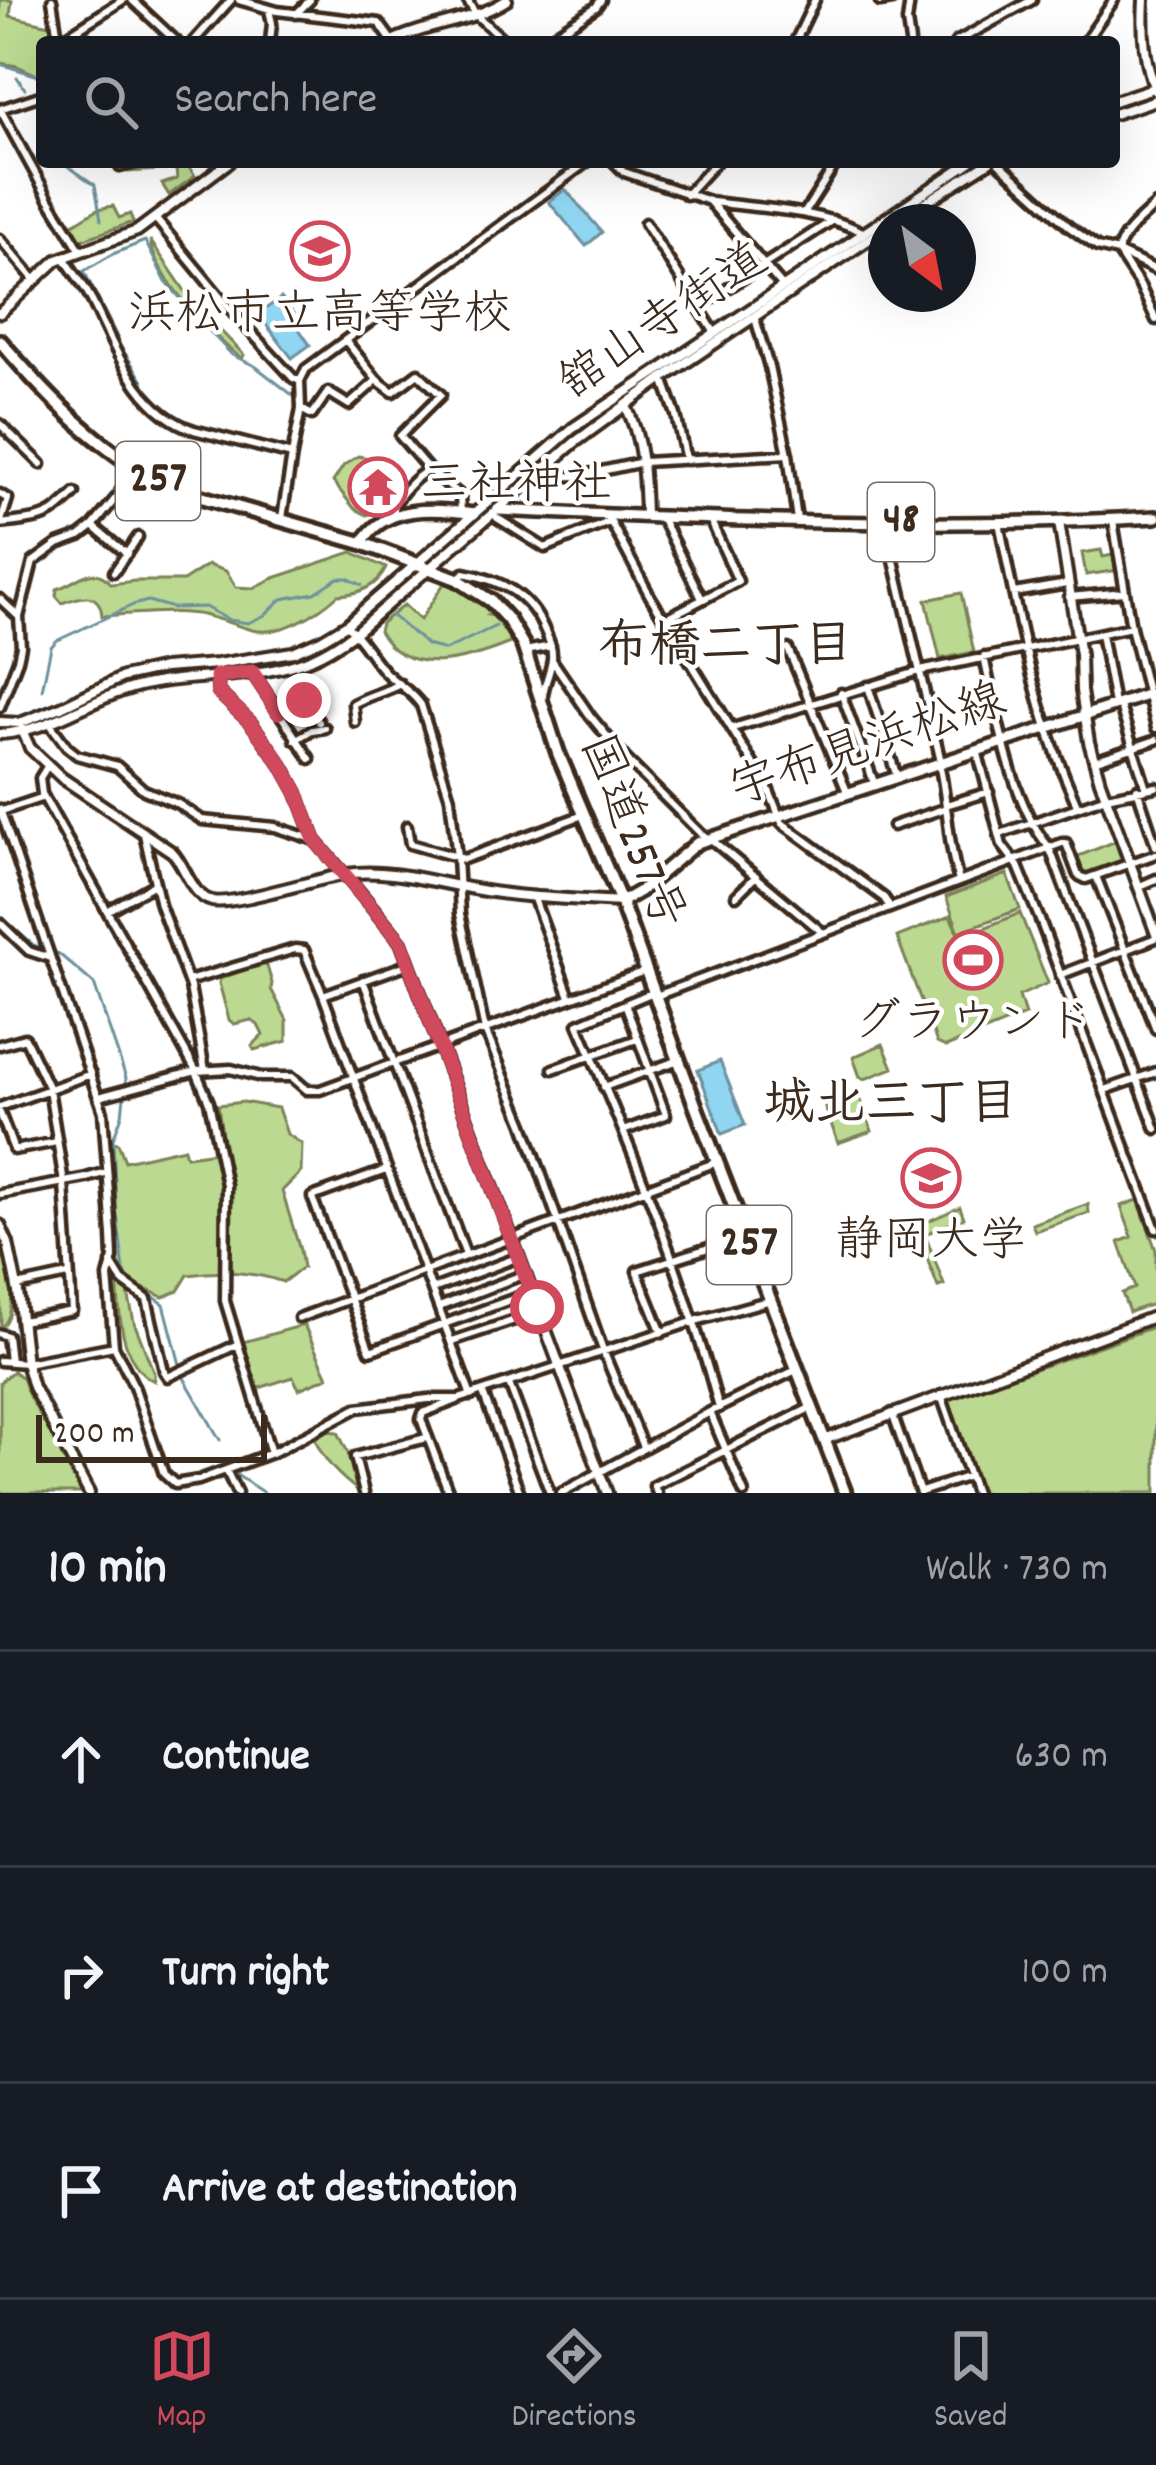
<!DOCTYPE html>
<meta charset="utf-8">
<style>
:root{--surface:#171b24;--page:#242831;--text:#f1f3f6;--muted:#9ea1a6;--line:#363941;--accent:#d1495b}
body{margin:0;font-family:Dekko,"Klee One",sans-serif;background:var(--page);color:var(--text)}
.compass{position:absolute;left:868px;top:204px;width:108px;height:108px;border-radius:50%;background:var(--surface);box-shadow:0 12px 48px #0002;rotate:148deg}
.scale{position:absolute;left:36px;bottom:30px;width:231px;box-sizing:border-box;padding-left:12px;border:6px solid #3b2a1e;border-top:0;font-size:33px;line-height:42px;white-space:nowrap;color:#3b2a1e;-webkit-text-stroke:9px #fff;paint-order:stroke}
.stop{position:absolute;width:36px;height:36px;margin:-27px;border:9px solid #d1495b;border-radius:50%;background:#fff}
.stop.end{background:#d1495b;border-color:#fff;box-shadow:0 3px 12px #0008}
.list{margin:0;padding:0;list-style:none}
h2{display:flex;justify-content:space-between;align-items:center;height:156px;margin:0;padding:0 48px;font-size:51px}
h2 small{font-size:39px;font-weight:400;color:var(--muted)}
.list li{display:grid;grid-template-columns:78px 1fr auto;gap:36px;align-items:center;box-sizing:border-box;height:216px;padding:0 48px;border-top:3px solid var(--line)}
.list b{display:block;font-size:45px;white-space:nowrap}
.list em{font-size:39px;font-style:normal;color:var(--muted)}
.icon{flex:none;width:66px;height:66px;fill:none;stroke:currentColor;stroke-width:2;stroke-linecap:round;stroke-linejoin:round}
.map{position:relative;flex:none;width:1156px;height:1493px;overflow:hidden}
.search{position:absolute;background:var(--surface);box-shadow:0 12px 48px #0002;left:36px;right:36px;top:36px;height:132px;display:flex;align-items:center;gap:30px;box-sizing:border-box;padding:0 42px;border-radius:12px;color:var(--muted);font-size:45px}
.sheet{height:804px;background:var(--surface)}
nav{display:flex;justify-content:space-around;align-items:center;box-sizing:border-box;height:168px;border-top:3px solid var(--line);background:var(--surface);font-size:33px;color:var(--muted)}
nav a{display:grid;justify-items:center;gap:6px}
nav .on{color:var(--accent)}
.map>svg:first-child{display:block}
</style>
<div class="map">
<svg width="1156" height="1493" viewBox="0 0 1156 1493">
<rect width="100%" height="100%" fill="#fff"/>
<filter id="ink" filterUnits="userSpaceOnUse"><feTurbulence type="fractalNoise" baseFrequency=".00833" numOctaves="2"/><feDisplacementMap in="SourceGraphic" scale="24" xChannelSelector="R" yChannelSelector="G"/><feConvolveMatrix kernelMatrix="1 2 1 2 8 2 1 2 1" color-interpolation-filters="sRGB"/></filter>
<g filter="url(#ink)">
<!-- green -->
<path fill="#bbd991" stroke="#7b8258" stroke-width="3" d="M0 0H12L10 16 50 25 54 42H42V77L17 66 0 63Z
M150 162H185L195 176 169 195 162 184 177 179 176 169 128 172 126 169Z
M113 206 119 218 130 214 133 222 79 241 70 226 98 209Z
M150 240 192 301 244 355 242 359C213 337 154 275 150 240Z
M358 456C379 459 396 467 400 490L390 505 367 515 354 508 333 482 344 465Z
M1101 550 1103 557 1117 554 1119 570 1086 575 1082 553Z
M352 552 386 568C377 587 359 594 338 595 318 613 281 637 252 630 234 625 216 617 197 614 165 610 135 614 102 616 100 590 81 596 62 603L56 596 57 589C83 580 90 562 112 584L134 581H183L208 565 226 571 236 587 253 588 274 578Z
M445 582 469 594 491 612 488 615 494 616 510 638V643C468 660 406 680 379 631L381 623 404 605 420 620Z
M961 593 974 652 940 659 926 600Z
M1116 841 1122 862 1087 874 1083 873 1076 857Z
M1007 874 1020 909 959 932 946 897Z
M1020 913 1048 983 1019 996 1025 1015 946 1047 937 1043 897 937 950 916 960 938Z
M260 963 267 966 272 983 271 989 287 1020V1041L254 1050 252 1046 263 1035 258 1025 251 1020 234 1024 229 1020 219 983 220 979Z
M883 1044 893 1068 865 1079 860 1077 853 1057Z
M859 1095 872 1131 838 1143 825 1107Z
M243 1102 278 1108 287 1134 302 1144 301 1172 282 1191 300 1250 303 1267 283 1282C251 1271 221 1270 188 1275L178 1291 163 1297 143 1288H127L134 1322 154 1373V1381C112 1361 119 1283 116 1244 113 1209 111 1175 108 1141L118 1143 125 1161 184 1148 186 1156 224 1151 218 1105Z
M1138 1200 1156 1250V1303L1129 1312 1122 1293 1135 1288 1119 1242 1132 1237 1121 1206Z
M1088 1204 1089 1213 1035 1231 1032 1224Z
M960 1207 964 1218 925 1234 944 1285 938 1287 916 1230 922 1224Z
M0 1245C9 1270 21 1307 1 1329Z
M304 1325 328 1377 299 1389 293 1377 256 1389 243 1342Z
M1156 1326V1493H979L945 1401Z
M13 1371 22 1378 29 1396 85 1493H0V1382Z
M324 1431 338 1432 355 1468 366 1476 369 1488 360 1492C340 1477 324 1462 315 1439Z"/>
<!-- water -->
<path fill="#90d6f2" stroke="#6e919d" stroke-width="3" d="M565 189 602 232 586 246 549 202Z
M281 298 297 318 295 323 310 345 292 358 258 314Z
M720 1061 745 1125 722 1134 698 1070Z"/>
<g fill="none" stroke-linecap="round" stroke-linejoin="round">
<!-- stream -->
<path stroke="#6e919d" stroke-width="3" d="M0 64 42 77
M17 77 25 89
M62 162 95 185 101 220
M119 341 84 271 113 254 145 241 166 282 214 336 232 355 255 366 295 397
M123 350 144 383
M391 615 427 645 445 650 496 626
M42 690 51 647 56 641 133 605 148 601 173 608 205 607 229 620 248 623 265 615 282 599 315 593 338 578H347L362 585
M0 915 33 945 59 954 94 984 126 1078 122 1115 113 1139 116 1207 124 1270 129 1280 164 1304 183 1376 220 1440
M235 1474 264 1493"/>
<!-- minor casing -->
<g stroke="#3b2a1e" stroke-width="15">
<path id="minor" d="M52 0 58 37 62 39 123 0
M132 0 177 42
M239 0 277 11 379 23 392 41
M467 0 477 16 506 42
M880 0V2L892 0
M269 10 272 23 270 42
M296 14 310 0
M77 30 90 42
M193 42 231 0
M543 42 596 7 601 0
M795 42 815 0
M910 42 907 22 910 0
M956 42 1032 0
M1085 42 1114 0
M42 95 0 109 49 199 81 251
M117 162 120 167 139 162
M614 162 624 172 709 201 783 287
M998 162 1068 226 1097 247 1118 252 1140 286 1156 320
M686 195 716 162
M712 202C765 209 816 209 865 233
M1156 205C1142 218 1121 234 1118 252L1156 270
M805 212 837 162
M155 218 234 314 293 378 300 381 301 409 292 455
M645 223 715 333
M0 239 34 279
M64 257C72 271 83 283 90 297 115 346 136 411 194 430L292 455 282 518
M699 307 833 220
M755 318 769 367 788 454
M346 341 377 380
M663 378 676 415 686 460
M300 381 306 369 587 162
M301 409 312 415 328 392 349 405 377 380 393 392 418 373 441 395 400 436 429 470 460 495 461 512
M0 424 41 464
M537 477 578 476 643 462 788 454 797 520
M0 494 8 499 0 524
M395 515 393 505C403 492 414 477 429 470
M607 515 650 596 768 788 782 823 884 898 890 907
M661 517 702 599
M497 518 545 548 609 522
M1113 521 1131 627 1156 728
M885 522 941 762
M999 522C1019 623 1034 710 1077 805
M0 524C37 519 48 522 75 493
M93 526 127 554
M114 572 138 537
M457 579 464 573C502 580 530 595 545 631 549 640 553 649 552 659 551 671 544 683 543 696
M1014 593 1067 584
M1069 597 1125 592
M0 599 19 617
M665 619 738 581 710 519
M346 625C362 638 370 656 384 671 396 684 411 690 421 705L450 798 457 857 460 914 485 1030 524 1124 604 1353 643 1447
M1101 634 1114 704
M788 649 848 794
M525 651 551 646
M984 657C996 712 1012 805 1049 847L1156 1129
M552 660 591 717 626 759 702 835 712 840 822 932
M217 664 218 692 251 723 282 765 297 792 315 840 345 875
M252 672 310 759
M868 686 897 777
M841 693 875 785
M1119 703 1146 788
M0 707 18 660 21 646 19 617 33 562 58 544 80 536 93 526 116 498 135 468
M278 712 302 699 319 722
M355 722 353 704C367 696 385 692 400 684
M50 724 67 747 77 755 117 766 144 790 178 804 202 820 275 827 315 840
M733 728 920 671 1131 627
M295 740 312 730 325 728
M977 750 1002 845 1018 866 1040 920 1156 1229
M1094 761 1156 740
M939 763C948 802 947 842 959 881
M48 765 40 778 42 794 196 1071 209 1102 226 1185 225 1301 271 1453
M1137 789 1156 846
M946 805 989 792
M0 809 103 1112 112 1235 113 1258 108 1277 114 1346 134 1386 164 1474 175 1484 199 1480 274 1452 357 1408 428 1399H459L695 1321 771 1300
M2 811 44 797
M407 826 410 844 464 859 583 815
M893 826 946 808
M144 834 160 905 190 987 205 1070
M1000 834 1106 797 1156 787
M1096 876 1156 1029
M1138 887 1156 879
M533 896 570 997
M736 896 756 876
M107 911 155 884
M0 923 29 951 50 958
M409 964 323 995 471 1396
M1060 975 1156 938
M363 980 466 1255
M188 981 295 949 304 950 323 995
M651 993 578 1024C632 1149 684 1276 719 1408
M656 996 1062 843H1066L1078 875 1086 879 1156 854
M0 1045 25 1038 49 1089 64 1183 72 1311 22 1321
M553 1069 637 1039
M604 1087 679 1060
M1105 1090 1156 1072
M99 1097 196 1071 231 1069 261 1077H292L307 1090H320L645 971
M0 1107 91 1074
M0 1113 14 1150 57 1142
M623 1131 666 1115 626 1006
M386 1170 312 1197 370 1351 532 1292
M0 1194 86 1178 107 1172
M111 1263 122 1281 147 1299 164 1371 168 1377 238 1344
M17 1286 68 1275
M433 1289 519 1257
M439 1307 525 1274
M299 1318 717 1162
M662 1333 637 1271 746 1236
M0 1334 7 1336 10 1361
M452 1341 539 1312
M0 1361 26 1363 114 1346
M509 1384 550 1493
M483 1393 520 1493
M941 1395 975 1493
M710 1412 744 1493
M892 1413 920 1493
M226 1470 237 1493
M921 1492 969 1476
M364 1493 355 1457 426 1438
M449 1493 421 1419 423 1413 457 1400
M561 1493 710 1412 796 1370
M657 1493 654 1486 810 1408"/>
</g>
<!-- tertiary casing -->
<g stroke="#3b2a1e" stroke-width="16">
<path id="tertiary" d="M1144 0C1142 33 1144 61 1156 92
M390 42C428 23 471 23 507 0
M1114 101 1156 87
M1114 114 1156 100
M895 222 989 162
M0 313 57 260 137 231 229 162
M626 406C643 441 644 477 645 516
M1059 522 1080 655 1081 691 1089 742 1100 781 1156 934
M0 722 20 723 61 707 123 677 164 668 217 664 293 652 321 640 346 625 573 428 970 162
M22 730 30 748 62 778 172 852C186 866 191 896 212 901 232 906 319 878 347 874 390 868 432 882 474 889 522 898 572 899 620 902
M0 734C50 731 86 701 132 688 186 673 246 681 299 663 321 656 339 644 357 631L574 443 663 378 886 228
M346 876 401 942 607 1493
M0 1225 8 1243 18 1292 26 1363 33 1387 89 1493
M824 1440 1156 1316"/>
</g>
<!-- secondary casing -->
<g stroke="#3b2a1e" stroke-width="18">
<path id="secondary" d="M621 902 640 891 697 843 1156 692"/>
</g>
<!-- primary casing -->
<g stroke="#3b2a1e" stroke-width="18">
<path id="primary" d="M497 510C716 520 937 530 1156 517
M362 543C384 504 435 508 474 514"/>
</g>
<!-- trunk casing -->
<g stroke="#3b2a1e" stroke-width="20">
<path id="trunk" d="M0 341C51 401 105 456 177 490L362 543 457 579 491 601 508 620 523 645 558 753 621 902 697 1110 845 1493"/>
</g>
<!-- minor -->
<use href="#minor" stroke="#fff" stroke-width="6"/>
<!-- tertiary -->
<use href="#tertiary" stroke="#fff" stroke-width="8"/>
<!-- secondary -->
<use href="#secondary" stroke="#fff" stroke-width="9"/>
<!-- primary -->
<use href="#primary" stroke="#fff" stroke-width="9"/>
<!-- trunk -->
<use href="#trunk" stroke="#fff" stroke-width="10"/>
</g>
</g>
<g fill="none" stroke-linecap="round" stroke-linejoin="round" filter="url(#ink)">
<!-- route -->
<path stroke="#d1495b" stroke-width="15" d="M304 700 299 699 278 712 252 672 217 676 218 692 251 723 282 765 297 792 315 840 401 942 537 1307"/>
</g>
<!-- icons -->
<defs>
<g id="school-ring" transform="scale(3)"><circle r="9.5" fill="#fff" stroke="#d1495b" stroke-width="1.5"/><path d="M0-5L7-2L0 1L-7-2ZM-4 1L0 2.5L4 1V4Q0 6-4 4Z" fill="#d1495b"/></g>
<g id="temple-ring" transform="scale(3)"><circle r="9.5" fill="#fff" stroke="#d1495b" stroke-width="1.5"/><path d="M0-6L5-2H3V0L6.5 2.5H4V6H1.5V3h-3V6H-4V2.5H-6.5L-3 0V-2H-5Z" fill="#d1495b"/></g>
<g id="stadium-ring" transform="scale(3)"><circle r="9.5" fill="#fff" stroke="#d1495b" stroke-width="1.5"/><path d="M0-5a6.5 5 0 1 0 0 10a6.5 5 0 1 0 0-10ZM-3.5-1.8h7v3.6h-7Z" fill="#d1495b"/></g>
<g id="university-ring" transform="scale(3)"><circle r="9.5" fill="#fff" stroke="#d1495b" stroke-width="1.5"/><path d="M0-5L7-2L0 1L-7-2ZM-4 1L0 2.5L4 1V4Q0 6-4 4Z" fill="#d1495b"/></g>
</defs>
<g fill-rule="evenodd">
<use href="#school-ring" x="320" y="251"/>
<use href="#temple-ring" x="378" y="487"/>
<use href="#stadium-ring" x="973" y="960"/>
<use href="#university-ring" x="931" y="1178"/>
</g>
<g text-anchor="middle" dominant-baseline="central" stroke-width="9" stroke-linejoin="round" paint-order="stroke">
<!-- shield labels -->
<g fill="#fff" stroke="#766a62" stroke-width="3">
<rect x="116" y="442" width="84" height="78" rx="9"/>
<rect x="868" y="483" width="66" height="78" rx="9"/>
<rect x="707" y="1206" width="84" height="78" rx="9"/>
</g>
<g font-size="45" font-weight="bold" fill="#3b2a1e">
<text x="158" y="481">257</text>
<text x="901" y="522">48</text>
<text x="749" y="1245">257</text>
</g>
<!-- poi labels -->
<g font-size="48" fill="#3b2a1e" stroke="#fff">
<text x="320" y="317">浜松市立高等学校</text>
<text x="420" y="487" text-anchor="start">三社神社</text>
<text x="973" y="1026">グラウンド</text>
<text x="931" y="1244">静岡大学</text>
</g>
<!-- street labels -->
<g font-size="48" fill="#3b2a1e" stroke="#fff">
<text transform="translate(665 324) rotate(-34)">舘山寺街道</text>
<text transform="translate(869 748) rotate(-19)">宇布見浜松線</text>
<text transform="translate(629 833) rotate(68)">国道257号</text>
</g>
<!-- neighbourhood labels -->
<g font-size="51" font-weight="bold" fill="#3b2a1e" stroke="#fff">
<text x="726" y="650">布橋二丁目</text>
<text x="891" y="1108">城北三丁目</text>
</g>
</g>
</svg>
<svg class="compass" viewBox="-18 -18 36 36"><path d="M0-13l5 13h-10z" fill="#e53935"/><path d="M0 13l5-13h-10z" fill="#9ea1a6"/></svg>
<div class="scale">200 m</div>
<div class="stop" style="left:537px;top:1307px"></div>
<div class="stop end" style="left:304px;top:700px"></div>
<div class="search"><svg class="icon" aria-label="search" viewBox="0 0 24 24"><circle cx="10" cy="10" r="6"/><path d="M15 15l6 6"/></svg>Search here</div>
</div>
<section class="sheet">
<h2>10 min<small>Walk · 730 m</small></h2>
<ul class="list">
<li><svg class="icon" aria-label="ahead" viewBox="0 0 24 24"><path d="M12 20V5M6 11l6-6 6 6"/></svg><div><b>Continue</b></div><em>630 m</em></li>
<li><svg class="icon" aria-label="right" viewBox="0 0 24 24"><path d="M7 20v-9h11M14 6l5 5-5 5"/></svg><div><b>Turn right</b></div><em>100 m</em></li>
<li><svg class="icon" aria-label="arrive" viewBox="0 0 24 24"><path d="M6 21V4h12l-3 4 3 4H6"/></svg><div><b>Arrive at destination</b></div></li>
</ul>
</section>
<nav>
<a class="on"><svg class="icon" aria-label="map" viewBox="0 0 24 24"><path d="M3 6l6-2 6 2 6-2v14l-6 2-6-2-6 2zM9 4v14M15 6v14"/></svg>Map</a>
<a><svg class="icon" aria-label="directions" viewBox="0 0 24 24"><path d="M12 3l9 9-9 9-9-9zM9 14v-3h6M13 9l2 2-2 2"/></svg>Directions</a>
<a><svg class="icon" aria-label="saved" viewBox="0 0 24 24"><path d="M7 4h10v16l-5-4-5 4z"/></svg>Saved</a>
</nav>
